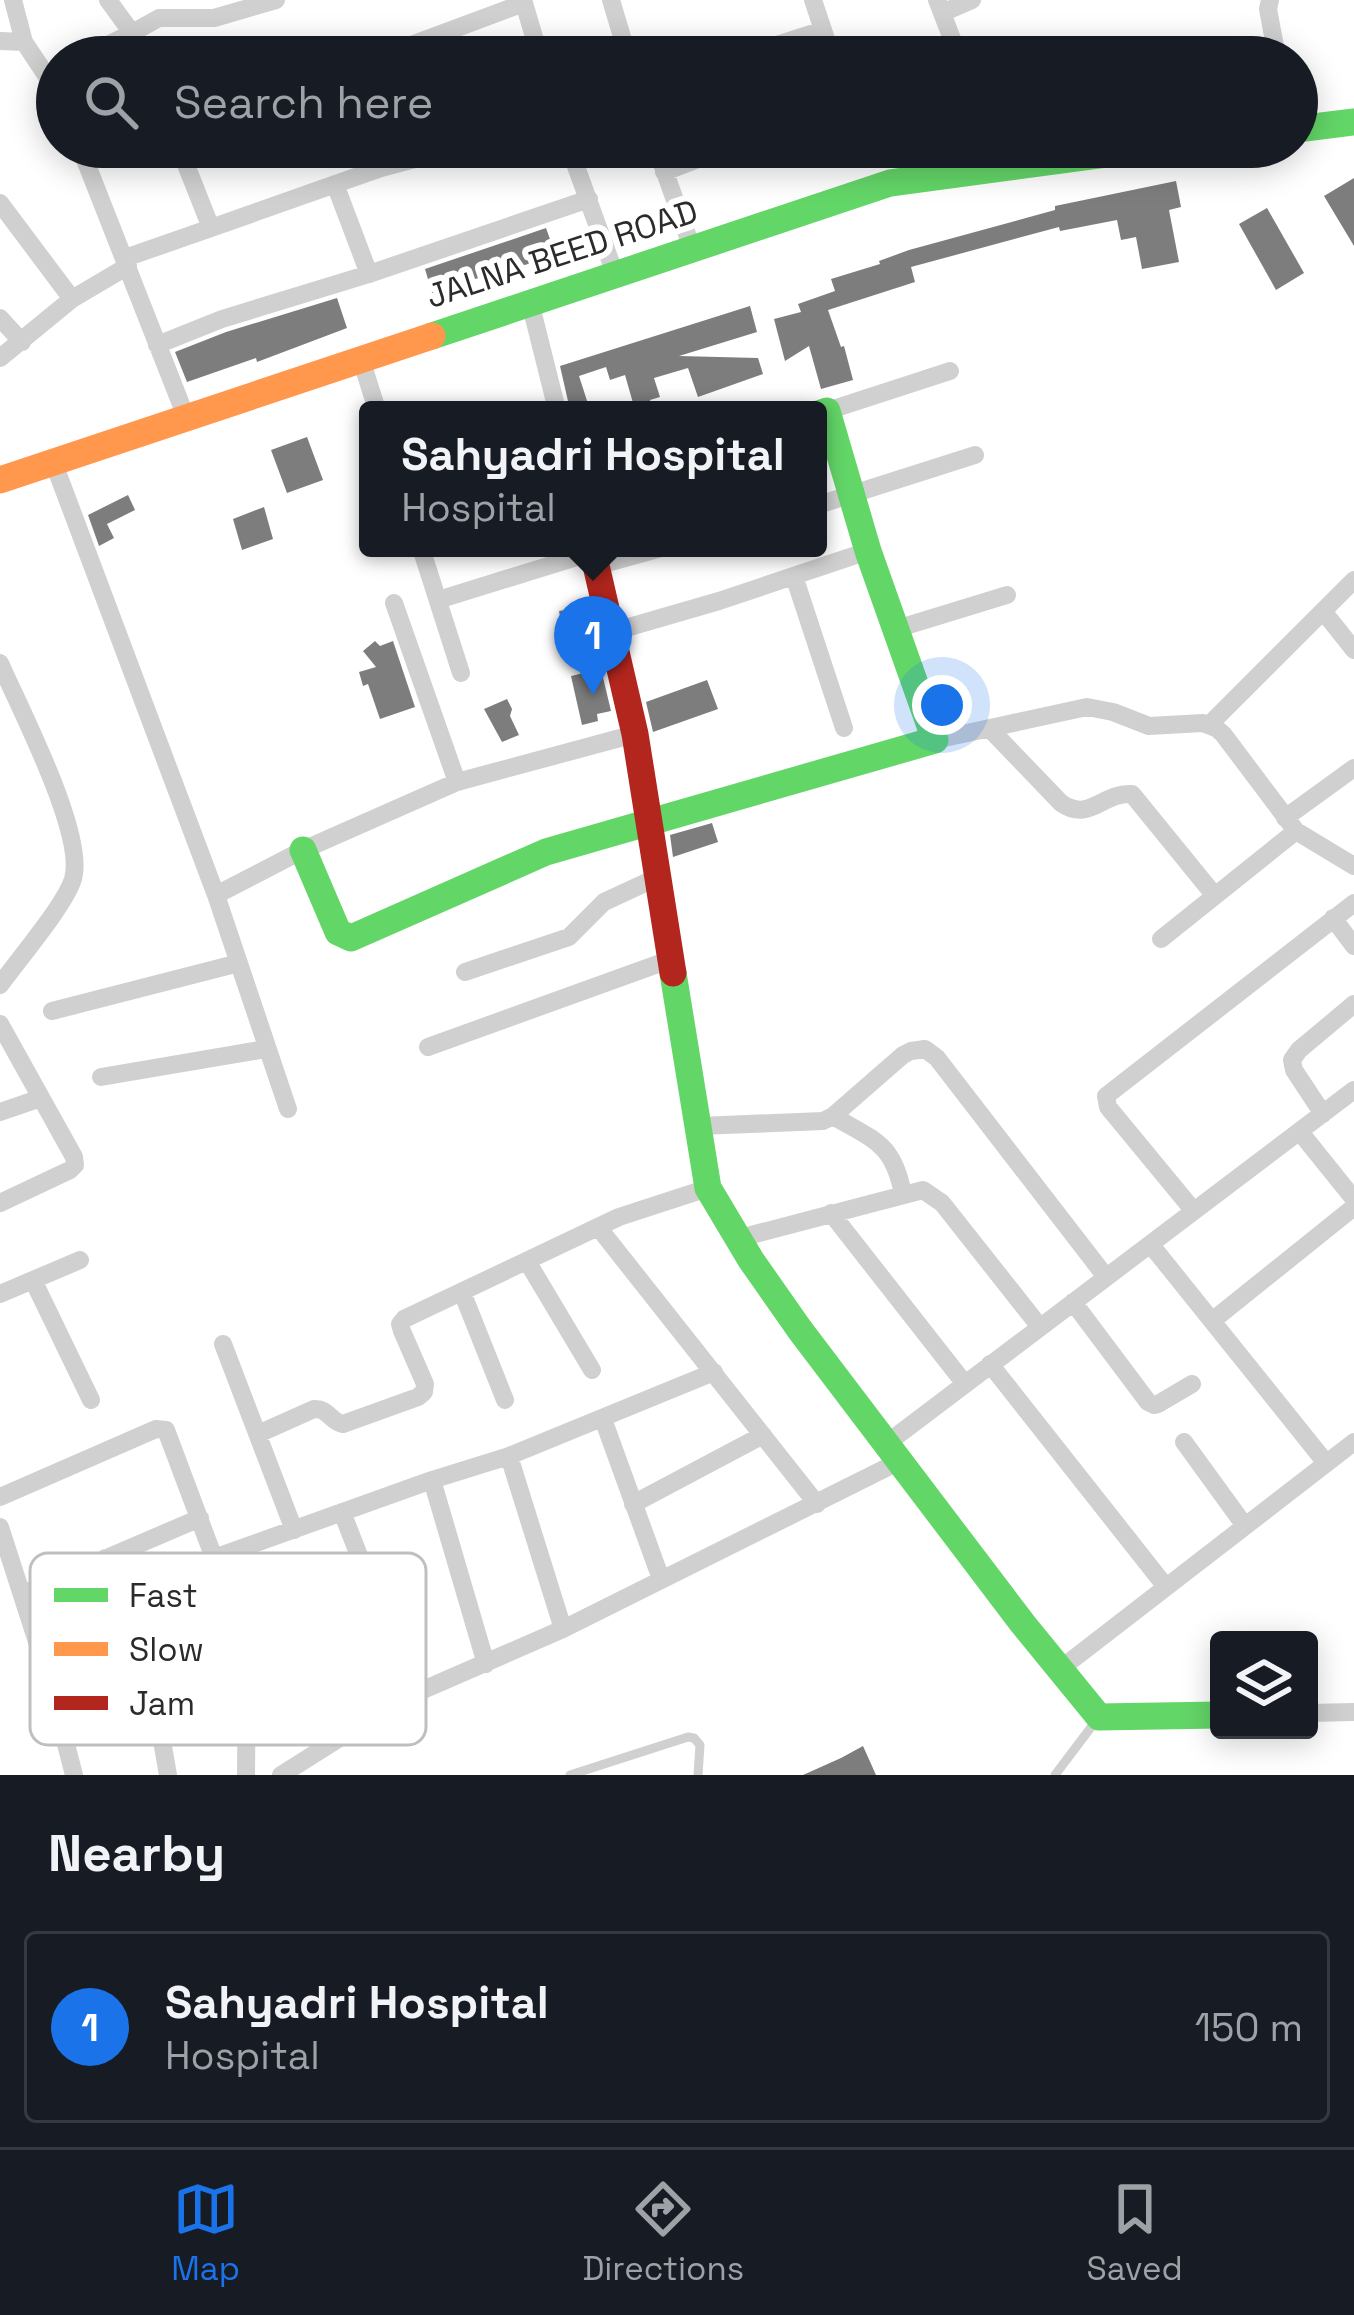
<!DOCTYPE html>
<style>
:root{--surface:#171b24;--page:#242831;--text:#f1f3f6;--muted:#9ea1a6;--line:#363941;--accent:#1a73e8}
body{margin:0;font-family:"Space Grotesk",sans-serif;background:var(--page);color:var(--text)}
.controls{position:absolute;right:36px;bottom:36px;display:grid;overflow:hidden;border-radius:12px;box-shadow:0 6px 30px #0003}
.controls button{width:108px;height:108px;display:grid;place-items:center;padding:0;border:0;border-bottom:3px solid var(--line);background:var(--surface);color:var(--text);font:60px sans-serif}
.you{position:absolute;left:942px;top:705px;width:42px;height:42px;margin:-30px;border:9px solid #fff;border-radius:50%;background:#1a73e8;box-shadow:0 0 0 18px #1a73e833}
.badge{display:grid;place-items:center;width:78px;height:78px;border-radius:50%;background:var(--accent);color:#fff;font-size:39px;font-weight:700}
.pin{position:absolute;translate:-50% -99px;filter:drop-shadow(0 3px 6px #0008)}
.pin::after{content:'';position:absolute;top:63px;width:42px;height:36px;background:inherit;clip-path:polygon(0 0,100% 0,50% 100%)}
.popup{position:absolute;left:359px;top:401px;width:468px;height:156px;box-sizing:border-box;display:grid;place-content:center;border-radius:12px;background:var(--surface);filter:drop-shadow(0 3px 9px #0005);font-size:39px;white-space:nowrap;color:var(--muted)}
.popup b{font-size:45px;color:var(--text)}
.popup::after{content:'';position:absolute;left:50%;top:100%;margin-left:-24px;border:24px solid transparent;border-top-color:var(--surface)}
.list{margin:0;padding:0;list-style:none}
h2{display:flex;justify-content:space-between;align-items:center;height:156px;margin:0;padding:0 48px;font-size:51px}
h2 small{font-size:39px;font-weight:400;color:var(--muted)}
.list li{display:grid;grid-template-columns:78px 1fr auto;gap:36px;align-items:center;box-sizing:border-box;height:192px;margin:0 24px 24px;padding:0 24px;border:3px solid var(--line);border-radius:12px}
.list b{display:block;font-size:45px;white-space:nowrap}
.list p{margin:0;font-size:39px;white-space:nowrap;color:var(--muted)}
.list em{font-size:39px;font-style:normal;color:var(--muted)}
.icon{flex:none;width:66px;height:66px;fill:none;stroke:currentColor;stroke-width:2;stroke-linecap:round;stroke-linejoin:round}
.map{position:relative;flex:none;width:1354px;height:1775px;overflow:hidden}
.search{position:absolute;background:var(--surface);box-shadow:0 6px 30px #0003;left:36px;right:36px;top:36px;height:132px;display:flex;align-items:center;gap:30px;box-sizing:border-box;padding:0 42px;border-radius:66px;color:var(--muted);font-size:45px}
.sheet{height:372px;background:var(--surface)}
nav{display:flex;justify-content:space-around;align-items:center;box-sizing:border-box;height:168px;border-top:3px solid var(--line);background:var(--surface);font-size:33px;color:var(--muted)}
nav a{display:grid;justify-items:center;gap:6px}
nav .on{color:var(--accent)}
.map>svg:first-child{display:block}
</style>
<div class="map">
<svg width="1354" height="1775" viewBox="0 0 1354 1775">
<rect width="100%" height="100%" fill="#fff"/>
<!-- building -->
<path fill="#7d7d7d" d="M1354 178V246L1324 196Z
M1176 181 1181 207 1169 210 1179 262 1142 269 1136 237 1121 240 1117 220 1060 231 1059 227 911 267 915 282 828 310 841 347 844 346 853 380 821 389 809 346 785 361 774 319 801 312 798 304 835 291 831 279 880 264 879 261 909 250 1055 210V206Z
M1267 208 1304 273 1276 290 1239 224Z
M546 228 556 256 454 285 456 288 433 296 425 269Z
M337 298 347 328 257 362 256 358 187 382 175 352 226 332Z
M750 306 757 332 679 356 758 358 763 374 698 397 688 368 654 378 660 397 650 400 653 410H635L625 375 610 380 606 367 579 376 590 410H570L560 366Z
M307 437 323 480 287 493 271 450Z
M128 495 135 510 107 524 114 538 99 546 88 515Z
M264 507 273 539 242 550 233 519Z
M587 606 594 645 566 650 559 611Z
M375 641 380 646 393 641 415 707 380 719 368 684 363 686 359 672 376 667 363 651Z
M601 669 611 711 597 714 598 721 582 725 571 676Z
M707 680 718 709 653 732 646 702Z
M507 699 512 709 510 716 519 735 502 742 484 709Z
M712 823 718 842 673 857 670 835Z
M863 1746 876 1775H803L841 1758Z"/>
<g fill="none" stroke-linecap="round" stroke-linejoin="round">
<!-- lane -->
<path stroke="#d0d0d0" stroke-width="9" d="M570 1775 688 1737 694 1738 700 1745 698 1775
M1055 1775 1095 1722"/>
<!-- street -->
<path stroke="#d0d0d0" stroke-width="18" d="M13 0 24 42 46 75
M108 0 132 33 159 18H214L276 0
M611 0 628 57
M813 0 832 57
M937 0 959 57
M1270 0 1268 9 1277 57
M942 13 972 0
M0 41 24 42
M83 57 132 33 142 57
M379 57 524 3 540 57
M739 57 823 30
M57 70 46 75 57 98
M80 147 186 417
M179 147 211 228 381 168 460 147
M569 147 615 274
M656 147 692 248
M664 172 729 147
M335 184 369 274
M0 203 72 299
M125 258 211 228
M530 302 557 410
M0 318 22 342
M157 345 222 319 369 274 589 199
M0 358 72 299 128 266
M361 359 377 410
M827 411 950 371
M53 461 216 895 288 1109
M818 505 975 455
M421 548 461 673
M596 566 661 548
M794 576 844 728
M438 600 593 552
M394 603 457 782
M1323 611 1354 650
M896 629 1007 595
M612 632 719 601 868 551
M0 663C20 709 86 835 73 879 65 905 18 960 0 985
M1210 724 1354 580
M989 728 1061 803C1090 823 1102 792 1132 794L1215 896
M935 740 1087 707 1113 712 1149 726 1203 723 1216 728 1223 734 1296 831 1354 866
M1285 818 1354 768
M216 895 303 850 457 782 635 734
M1333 918 1354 946
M1161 939 1296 831
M465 972 569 937 604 902 658 877
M52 1011 239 963
M0 1024 74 1157 75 1165 70 1170 0 1203
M428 1047 669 960
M101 1077 266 1049
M0 1112 41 1098
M1323 1114 1294 1070 1292 1060 1299 1050 1354 1004
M833 1116C875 1141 893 1143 903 1194
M699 1126 823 1121 833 1116 903 1055 911 1051 925 1049 937 1058 1106 1277
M1300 1132 1354 1199
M1193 1210 1108 1107 1106 1096 1354 903
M831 1213 965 1384
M598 1227 817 1504
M736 1239 923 1190 942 1203 1040 1327
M1151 1245 1326 1463
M527 1261 592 1370
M33 1280 91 1400
M462 1292 505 1400
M0 1294 80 1260
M1073 1302 1148 1402 1154 1405 1158 1404 1192 1384
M1212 1321 1354 1207
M223 1344 294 1530
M990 1364 1166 1587
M603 1419 661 1579
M258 1434 314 1409C328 1408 331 1422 343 1424L418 1397 424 1392 425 1384 402 1331 400 1324 404 1319 619 1217 708 1188
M1184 1442 1245 1526
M886 1444 1354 1090
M509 1456 563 1629
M432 1480 486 1664
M0 1497 156 1429 166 1430 214 1558 247 1663 246 1775
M633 1504 763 1435
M342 1512 413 1694
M0 1527 49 1679 74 1775
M105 1558 150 1672 168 1775
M214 1558 432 1480 509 1456 714 1372
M23 1594 200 1518
M1059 1670 1354 1442
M1309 1713 1354 1712
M281 1775 400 1700 563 1629 900 1461"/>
<!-- fast -->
<path stroke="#63d668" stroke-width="27" d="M1297 129 1354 122
M432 336 890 183 1158 147
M303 850 338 932 351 938 546 852 935 740 868 551 827 411 818 414
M673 973 708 1188 751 1260 800 1330 1023 1624 1099 1717 1219 1715"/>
<!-- slow -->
<path stroke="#ff974d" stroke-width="27" d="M0 480 432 336"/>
<!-- jam -->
<path stroke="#b3261e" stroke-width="27" d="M592 548 635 734 673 973"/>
</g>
<g text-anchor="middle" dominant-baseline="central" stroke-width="12" stroke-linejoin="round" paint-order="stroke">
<!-- street labels -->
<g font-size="33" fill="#2b2b2b" stroke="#fff">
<text transform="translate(562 254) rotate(-18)">JALNA BEED ROAD</text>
</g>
</g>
<!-- legend -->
<rect x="30" y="1553" width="396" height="192" rx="18" fill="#fff" stroke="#bfbfbf" stroke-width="3"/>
<rect x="54" y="1588" width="54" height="14" fill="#63d668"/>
<rect x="54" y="1642" width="54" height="14" fill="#ff974d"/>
<rect x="54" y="1696" width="54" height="14" fill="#b3261e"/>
<g font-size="33" fill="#2b2b2b">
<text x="129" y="1607">Fast</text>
<text x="129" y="1661">Slow</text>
<text x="129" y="1715">Jam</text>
</g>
</svg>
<div class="controls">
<button><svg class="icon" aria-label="layers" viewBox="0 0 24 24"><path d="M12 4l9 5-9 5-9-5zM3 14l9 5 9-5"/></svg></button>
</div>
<div class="you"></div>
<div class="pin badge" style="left:593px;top:695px">1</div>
<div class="popup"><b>Sahyadri Hospital</b>Hospital</div>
<div class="search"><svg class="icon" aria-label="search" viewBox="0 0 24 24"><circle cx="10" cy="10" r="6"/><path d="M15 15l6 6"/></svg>Search here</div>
</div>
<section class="sheet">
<h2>Nearby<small></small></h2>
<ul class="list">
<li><span class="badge">1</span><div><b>Sahyadri Hospital</b><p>Hospital</p></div><em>150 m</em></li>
</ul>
</section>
<nav>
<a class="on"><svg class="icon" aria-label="map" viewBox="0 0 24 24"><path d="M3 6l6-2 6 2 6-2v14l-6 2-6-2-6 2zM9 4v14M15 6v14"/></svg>Map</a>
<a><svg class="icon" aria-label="directions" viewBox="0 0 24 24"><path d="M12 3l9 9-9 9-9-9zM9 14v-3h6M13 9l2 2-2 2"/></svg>Directions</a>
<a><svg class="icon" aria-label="saved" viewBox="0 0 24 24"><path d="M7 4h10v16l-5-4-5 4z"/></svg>Saved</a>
</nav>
